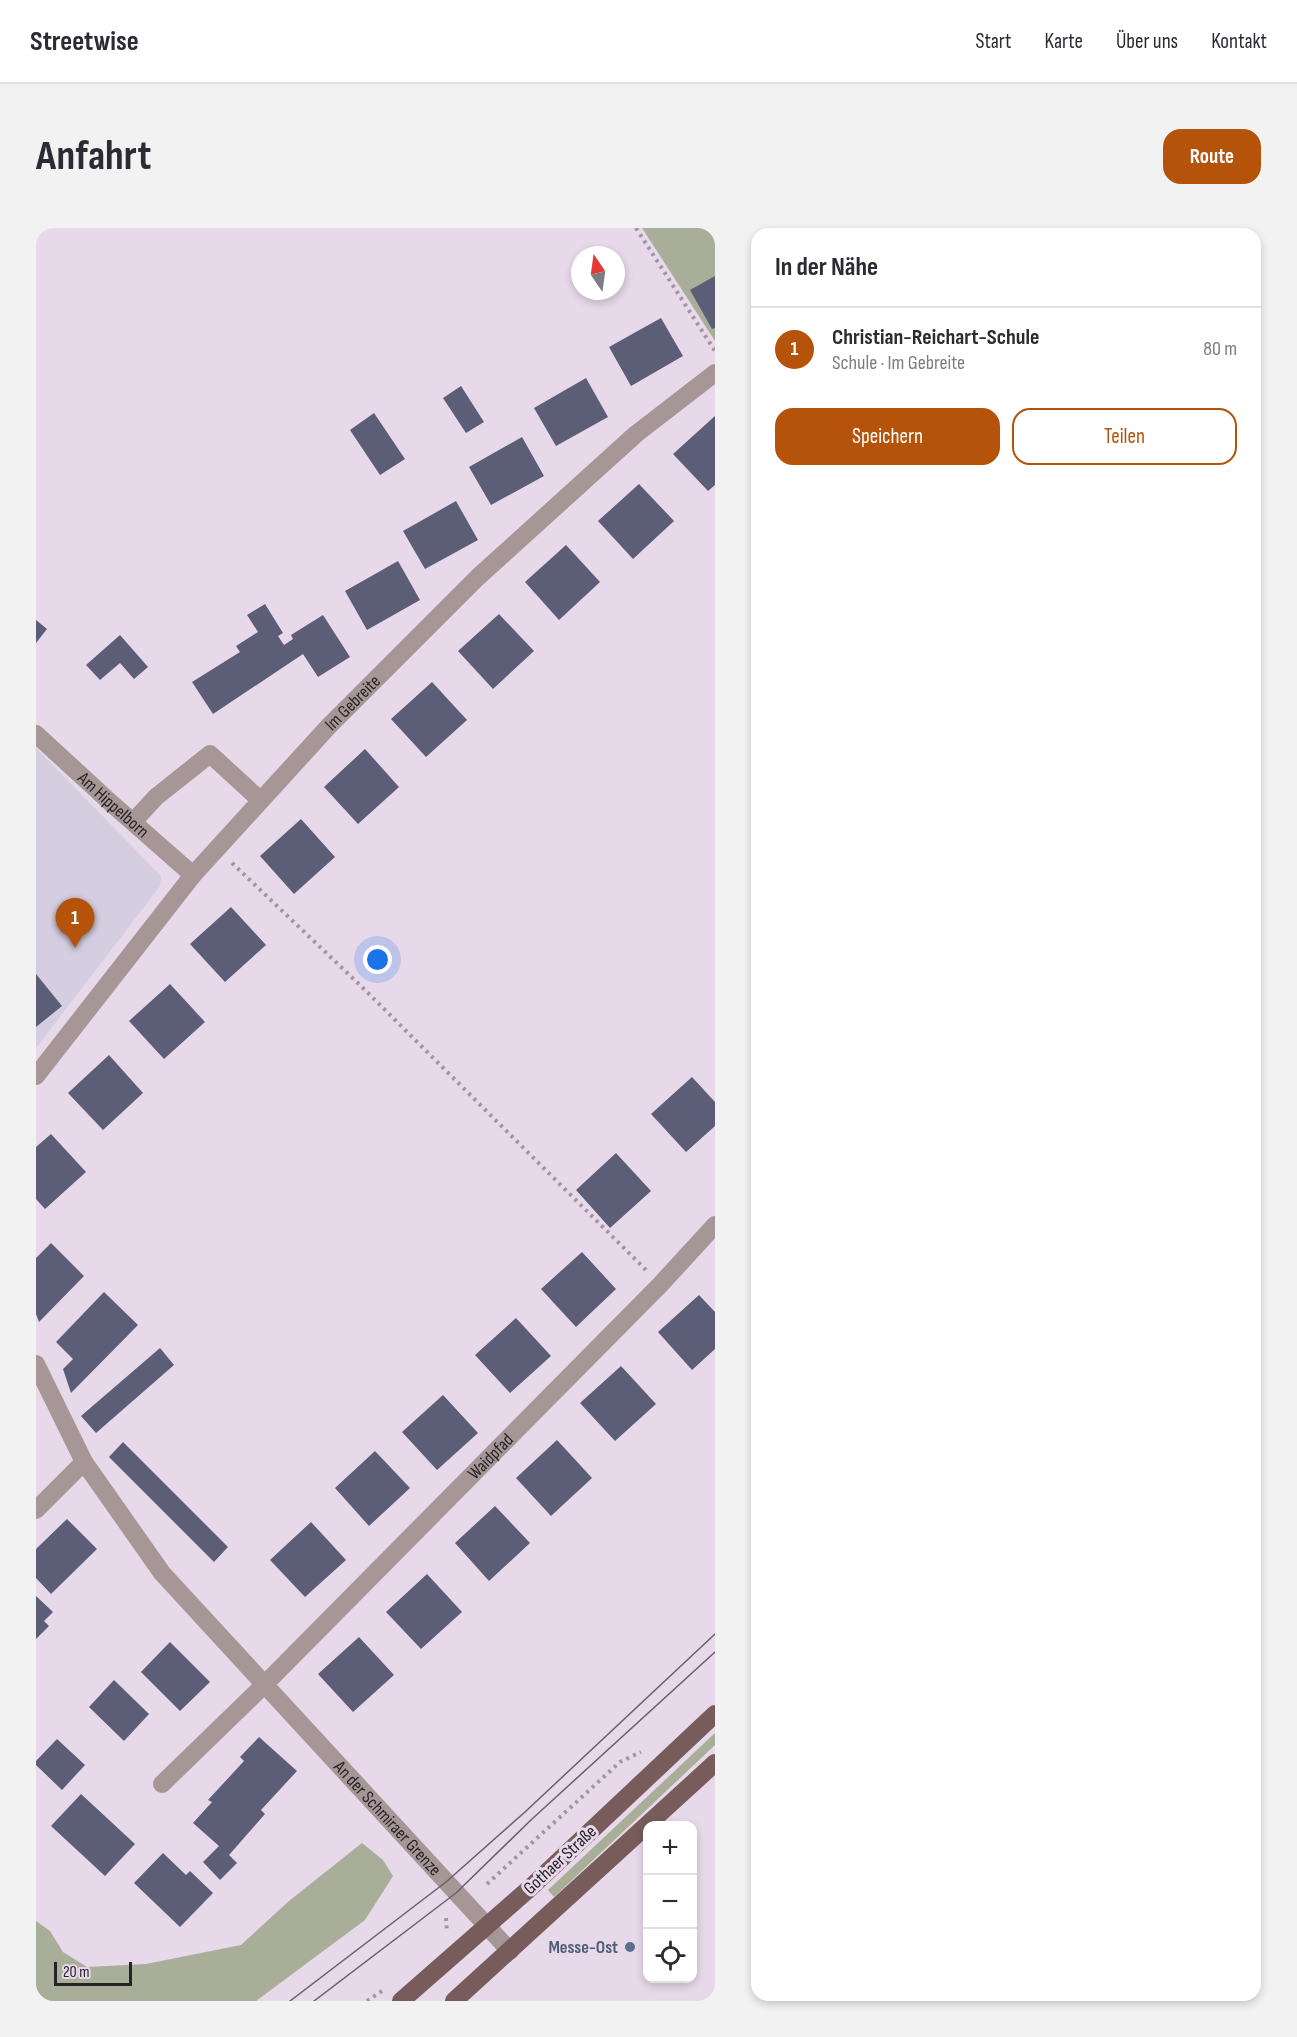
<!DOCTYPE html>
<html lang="de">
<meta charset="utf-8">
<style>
:root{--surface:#fff;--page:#f2f2f3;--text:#2b2b33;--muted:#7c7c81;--line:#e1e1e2;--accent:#b45309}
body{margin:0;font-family:"Sofia Sans Condensed",sans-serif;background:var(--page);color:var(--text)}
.controls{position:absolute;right:18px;bottom:18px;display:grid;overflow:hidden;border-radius:12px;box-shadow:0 3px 9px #0003}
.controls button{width:54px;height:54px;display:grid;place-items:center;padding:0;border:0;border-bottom:2px solid var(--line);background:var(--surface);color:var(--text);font:30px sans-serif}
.compass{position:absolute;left:535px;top:18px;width:54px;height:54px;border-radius:50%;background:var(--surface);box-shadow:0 3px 9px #0003;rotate:347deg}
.scale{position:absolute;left:18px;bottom:15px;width:78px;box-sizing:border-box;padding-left:6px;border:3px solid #272228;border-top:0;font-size:16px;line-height:21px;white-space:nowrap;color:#272228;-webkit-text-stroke:4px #e7d8ea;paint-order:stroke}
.you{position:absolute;left:342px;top:732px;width:21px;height:21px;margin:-15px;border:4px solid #fff;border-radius:50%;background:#1a73e8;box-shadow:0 0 0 9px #1a73e833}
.badge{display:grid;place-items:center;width:39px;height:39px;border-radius:50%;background:var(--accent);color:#fff;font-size:20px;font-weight:700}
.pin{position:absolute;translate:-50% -50px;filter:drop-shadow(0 2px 3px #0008)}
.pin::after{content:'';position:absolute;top:32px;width:21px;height:18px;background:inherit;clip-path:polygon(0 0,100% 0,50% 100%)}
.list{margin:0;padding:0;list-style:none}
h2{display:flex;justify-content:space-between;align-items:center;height:78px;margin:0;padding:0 24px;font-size:26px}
h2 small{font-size:20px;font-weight:400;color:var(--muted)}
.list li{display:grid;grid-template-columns:39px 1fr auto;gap:18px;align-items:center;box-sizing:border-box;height:84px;padding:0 24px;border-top:2px solid var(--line)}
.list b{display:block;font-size:22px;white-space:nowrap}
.list p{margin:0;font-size:20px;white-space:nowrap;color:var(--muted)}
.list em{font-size:20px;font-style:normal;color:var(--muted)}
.actions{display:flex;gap:12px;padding:18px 24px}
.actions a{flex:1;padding:14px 0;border:2px solid var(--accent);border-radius:18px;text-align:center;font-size:21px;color:var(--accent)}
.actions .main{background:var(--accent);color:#fff}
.icon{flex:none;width:33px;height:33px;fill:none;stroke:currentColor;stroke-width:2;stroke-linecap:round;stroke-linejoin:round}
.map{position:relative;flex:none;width:679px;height:1773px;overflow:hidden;border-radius:18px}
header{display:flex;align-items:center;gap:36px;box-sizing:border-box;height:84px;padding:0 30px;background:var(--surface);border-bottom:2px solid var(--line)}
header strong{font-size:28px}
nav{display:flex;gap:33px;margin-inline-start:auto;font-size:21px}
.intro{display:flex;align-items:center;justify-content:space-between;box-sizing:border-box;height:144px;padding:0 36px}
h1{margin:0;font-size:42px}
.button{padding:15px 27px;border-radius:18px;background:var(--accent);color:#fff;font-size:21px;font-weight:700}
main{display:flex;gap:36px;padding:0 36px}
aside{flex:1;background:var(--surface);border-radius:18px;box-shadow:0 3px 9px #0003}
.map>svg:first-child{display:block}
</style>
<header>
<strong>Streetwise</strong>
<nav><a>Start</a><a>Karte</a><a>Über uns</a><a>Kontakt</a></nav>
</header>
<div class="intro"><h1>Anfahrt</h1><a class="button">Route</a></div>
<main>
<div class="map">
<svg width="679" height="1773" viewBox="0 0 679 1773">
<rect width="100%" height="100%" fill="#e7d8ea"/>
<!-- education -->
<path fill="#d5cde0" d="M0 520 125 648 124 658 0 820Z"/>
<!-- green -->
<path fill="#a9ae98" d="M606 0H679V113Z
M679 1505V1517L518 1669 512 1662Z
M326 1615 347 1632 357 1648 329 1692 220 1773H0V1693L14 1703 27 1724 51 1739 110 1736 205 1717 253 1673Z"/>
<!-- building -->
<path fill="#5c5d77" d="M679 48V100L676 101 654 62Z
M625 90 647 128 595 158 573 119Z
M550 150 572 189 520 218 498 180Z
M425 158 448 194 430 205 407 170Z
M338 185 369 231 344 247 314 202Z
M679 188V257L672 263 637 226Z
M486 209 508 248 455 277 433 239Z
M603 256 638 293 597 331 562 293Z
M420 273 442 312 389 341 367 303Z
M530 317 564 354 523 392 489 354Z
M362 333 384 372 331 402 309 363Z
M229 376 247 405 242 408 248 417 257 411 255 407 287 387 314 429 282 449 267 426 177 486 156 454 204 424 200 418 222 404 211 387Z
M463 386 498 423 457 461 422 423Z
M0 392 11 401 0 415Z
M84 407 112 439 98 451 84 435 64 452 50 437Z
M396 454 431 492 390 529 355 491Z
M329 521 363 559 322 596 288 559Z
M265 591 299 629 258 666 224 628Z
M195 679 230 717 189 754 154 716Z
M0 746 26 778 0 799Z
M134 756 169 794 128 831 93 793Z
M73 827 107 865 67 902 32 865Z
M656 849 679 874V898L650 924 615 886Z
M15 906 50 944 9 981 0 971V919Z
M580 925 615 963 574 1000 540 962Z
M15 1015 48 1048 3 1094 0 1086V1030Z
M546 1024 580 1061 540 1099 505 1061Z
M68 1064 102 1097 35 1165 27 1141 37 1131 20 1114Z
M663 1067 679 1084V1121L656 1142 622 1104Z
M480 1090 515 1128 474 1165 439 1127Z
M124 1120 138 1137 60 1205 45 1188Z
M585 1138 620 1176 579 1213 544 1175Z
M407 1167 442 1205 401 1242 366 1204Z
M521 1212 556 1250 515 1288 480 1250Z
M87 1214 192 1319 178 1334 73 1229Z
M339 1223 374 1260 333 1298 299 1260Z
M459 1278 494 1315 453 1353 419 1315Z
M31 1291 61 1321 15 1366 0 1350V1321Z
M275 1294 310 1332 269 1369 234 1332Z
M391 1346 426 1384 385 1421 350 1384Z
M0 1368 17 1384 8 1393 13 1398 0 1411Z
M323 1409 358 1447 317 1484 282 1446Z
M134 1414 174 1454 144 1483 105 1444Z
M78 1452 113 1486 88 1513 53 1479Z
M223 1509 261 1543 225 1582 229 1586 193 1627 201 1635 184 1652 167 1634 183 1618 157 1595 176 1574 172 1572 208 1533 204 1529Z
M21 1511 49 1537 26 1562 0 1537V1533Z
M45 1566 99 1616 69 1648 15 1598Z
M127 1625 150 1647 154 1643 177 1665 144 1699 98 1655Z"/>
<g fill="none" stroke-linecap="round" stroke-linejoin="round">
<!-- path -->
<path stroke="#a196a3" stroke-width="4" stroke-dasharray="3 4.5" stroke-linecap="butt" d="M600 0 679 123
M196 635 326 759 610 1042
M451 1656 584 1534 605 1524
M410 1690 411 1704
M331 1773 346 1763"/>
<!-- minor -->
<g stroke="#a69796" stroke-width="18">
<path id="s1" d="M0 506 75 575 157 647"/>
<path d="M97 594 120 569 174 526 224 572"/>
<path id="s2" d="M0 848 157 647 292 499 442 349 600 206 679 145"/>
<path id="s3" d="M0 1136 48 1234 126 1345 474 1723"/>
<path d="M0 1282 48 1234"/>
<path id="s4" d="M126 1556 228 1457 624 1057 679 997"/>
</g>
<!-- major -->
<path stroke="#775c5b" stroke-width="18" d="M365 1773 494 1660 679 1486
M418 1773 679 1535"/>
<!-- tram -->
<path stroke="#68606a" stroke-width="1.5" d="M254 1773 410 1654 489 1584 679 1406
M278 1773 420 1665 496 1591 679 1424"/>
</g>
<!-- markers -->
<circle fill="#5c6f8a" stroke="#e7d8ea" stroke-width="2" cx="594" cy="1719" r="6"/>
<g text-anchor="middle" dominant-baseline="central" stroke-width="6" stroke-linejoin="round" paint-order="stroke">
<!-- street labels -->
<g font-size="18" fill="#272228" stroke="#e7d8ea">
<text stroke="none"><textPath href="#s2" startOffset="490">Im Gebreite</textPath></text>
<text stroke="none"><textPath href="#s1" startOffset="105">Am Hippelborn</textPath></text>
<text stroke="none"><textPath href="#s4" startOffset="464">Waidpfad</textPath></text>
<text stroke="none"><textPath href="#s3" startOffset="578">An der Schmiraer Grenze</textPath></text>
<text transform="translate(524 1632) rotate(-43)">Gothaer Straße</text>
</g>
<!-- service labels -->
<g font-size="18" font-weight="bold" fill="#4e5e75" stroke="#e7d8ea" text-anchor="end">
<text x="582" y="1719">Messe-Ost</text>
</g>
</g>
</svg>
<div class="controls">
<button>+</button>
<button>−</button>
<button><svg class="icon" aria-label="locate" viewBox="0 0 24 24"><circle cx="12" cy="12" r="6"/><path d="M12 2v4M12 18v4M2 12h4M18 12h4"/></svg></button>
</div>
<svg class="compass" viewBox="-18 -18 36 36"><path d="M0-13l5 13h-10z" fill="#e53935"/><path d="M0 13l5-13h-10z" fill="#7c7c81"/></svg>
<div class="scale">20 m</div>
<div class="you"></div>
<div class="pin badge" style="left:39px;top:720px">1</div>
</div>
<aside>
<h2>In der Nähe<small></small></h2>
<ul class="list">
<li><span class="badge">1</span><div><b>Christian-Reichart-Schule</b><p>Schule · Im Gebreite</p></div><em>80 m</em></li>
</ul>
<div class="actions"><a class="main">Speichern</a><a>Teilen</a></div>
</aside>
</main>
